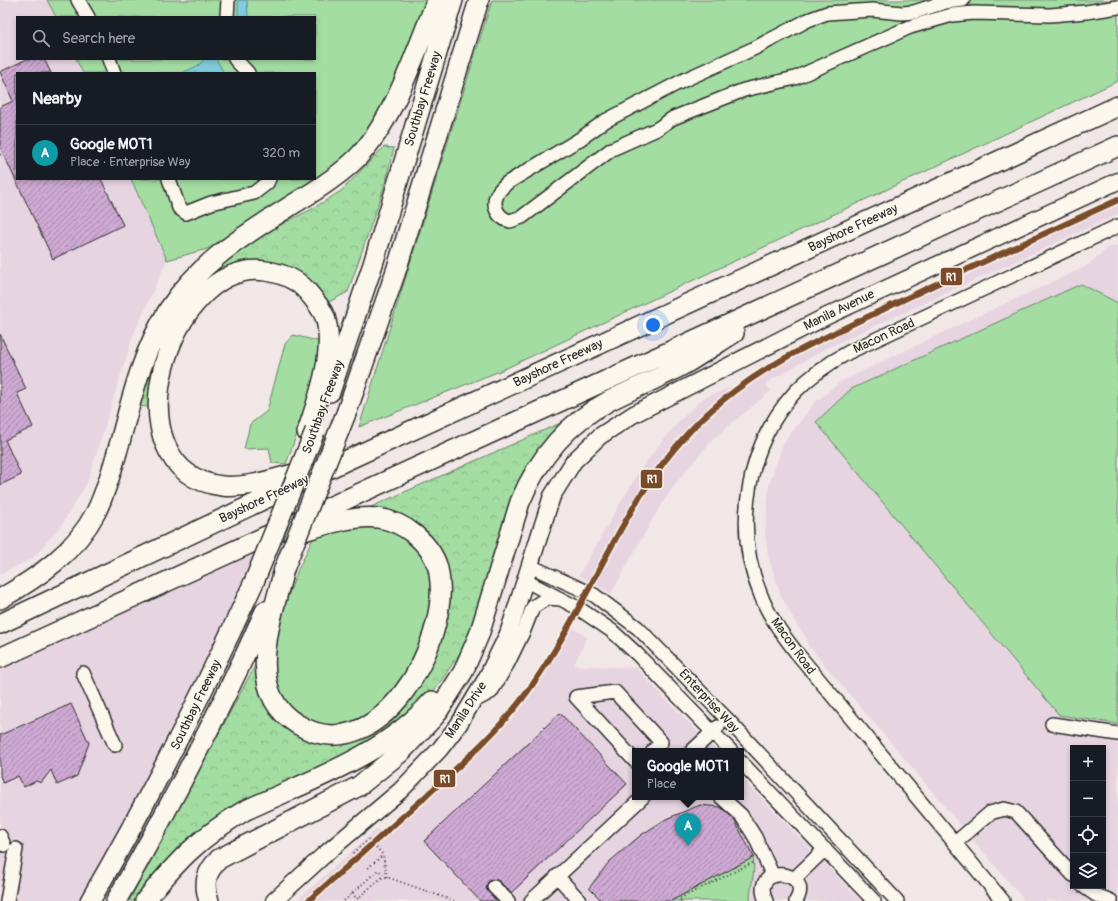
<!DOCTYPE html>
<meta charset="utf-8">
<style>
:root{--surface:#171b24;--page:#242831;--text:#f1f3f6;--muted:#9ea1a6;--line:#363941;--accent:#98999b}
body{margin:0;font-family:Pangolin,sans-serif;background:var(--page);color:var(--text)}
.controls{position:absolute;right:12px;bottom:12px;display:grid;overflow:hidden;border-radius:0px;box-shadow:0 2px 6px #0003}
.controls button{width:36px;height:36px;display:grid;place-items:center;padding:0;border:0;border-bottom:1px solid var(--line);background:var(--surface);color:var(--text);font:20px sans-serif}
.you{position:absolute;left:653px;top:325px;width:14px;height:14px;margin:-10px;border:3px solid #fff;border-radius:50%;background:#1a73e8;box-shadow:0 0 0 6px #1a73e833}
.badge{display:grid;place-items:center;width:26px;height:26px;border-radius:50%;background:var(--accent);color:#fff;font-size:13px;font-weight:700}
.pin{position:absolute;translate:-50% -33px;filter:drop-shadow(0 1px 2px #0008)}
.pin::after{content:'';position:absolute;top:21px;width:14px;height:12px;background:inherit;clip-path:polygon(0 0,100% 0,50% 100%)}
.popup{position:absolute;left:632px;top:748px;width:112px;height:52px;box-sizing:border-box;display:grid;place-content:center;border-radius:0px;background:var(--surface);filter:drop-shadow(0 1px 3px #0005);font-size:13px;white-space:nowrap;color:var(--muted)}
.popup b{font-size:15px;color:var(--text)}
.popup::after{content:'';position:absolute;left:50%;top:100%;margin-left:-8px;border:8px solid transparent;border-top-color:var(--surface)}
.list{margin:0;padding:0;list-style:none}
h2{display:flex;justify-content:space-between;align-items:center;height:52px;margin:0;padding:0 16px;font-size:17px}
h2 small{font-size:13px;font-weight:400;color:var(--muted)}
.list li{display:grid;grid-template-columns:26px 1fr auto;gap:12px;align-items:center;box-sizing:border-box;height:56px;padding:0 16px;border-top:1px solid var(--line)}
.list b{display:block;font-size:15px;white-space:nowrap}
.list p{margin:0;font-size:13px;white-space:nowrap;color:var(--muted)}
.list em{font-size:13px;font-style:normal;color:var(--muted)}
.icon{flex:none;width:22px;height:22px;fill:none;stroke:currentColor;stroke-width:2;stroke-linecap:round;stroke-linejoin:round}
.map{position:relative;flex:none;width:1118px;height:901px;overflow:hidden}
.search{position:absolute;background:var(--surface);box-shadow:0 2px 6px #0003;left:16px;top:16px;width:300px;height:44px;display:flex;align-items:center;gap:10px;box-sizing:border-box;padding:0 14px;border-radius:0px;color:var(--muted);font-size:15px}
.panel{position:absolute;background:var(--surface);box-shadow:0 2px 6px #0003;left:16px;top:72px;width:300px;height:108px;border-radius:0px}
.map>svg:first-child{display:block}
</style>
<div class="map">
<svg width="1118" height="901" viewBox="0 0 1118 901">
<defs>
<pattern id="forest-crowns" width="20" height="18" patternUnits="userSpaceOnUse"><rect width="20" height="18" fill="#a3dda2"/><path d="M2 6a3 3 0 1 1 6 0M12 15a3 3 0 1 1 6 0" fill="none" stroke="#8cbe8c"/></pattern>
<pattern id="building-hatch" width="6" height="6" patternUnits="userSpaceOnUse"><rect width="6" height="6" fill="#cea9d3"/><path d="M-1 1l2-2M0 6l6-6M5 7l2-2" fill="none" stroke="#a78aab"/></pattern>
</defs>
<rect width="100%" height="100%" fill="#f2e7e7"/>
<filter id="ink" filterUnits="userSpaceOnUse"><feTurbulence type="fractalNoise" baseFrequency=".025" numOctaves="2"/><feDisplacementMap in="SourceGraphic" scale="8" xChannelSelector="R" yChannelSelector="G"/><feConvolveMatrix kernelMatrix="1 2 1 2 8 2 1 2 1" color-interpolation-filters="sRGB"/></filter>
<g filter="url(#ink)">
<!-- built -->
<path fill="#e7d4e1" fill-rule="evenodd" d="M0 0H47L56 17H17V59H76L83 73H17V179H131L167 260 133 336 87 483 61 526 33 558 0 574Z
M1118 198V214L827 348 766 383 771 391 714 438 675 484 655 515 611 594 579 575 636 476 658 446 682 418 704 398 736 385 785 353 828 331Z
M1118 245V901H1025L808 645 806 637 798 627 780 594 768 555 765 535 769 485 782 447 788 437 814 403 840 382 965 322 1085 267 1108 248ZM1073 748H1103V886H1073Z
M272 539 90 901H0V658Z
M566 624 587 637 574 665 636 668 716 751H635V797H741V777L861 901H296L377 829 380 832 490 731 526 689 549 654Z"/>
<!-- grass -->
<path fill="#a3dda2" stroke="#678466" d="M47 0H428L393 90 363 138 333 170 236 234 207 249 167 260 131 179H315V73H83L76 59H315V17H56Z
M492 0H1118V81L500 371 359 427Z
M1081 284 1118 303V724L1059 715 816 422 851 389Z
M293 335 322 342 319 373 286 464 272 463 269 448 244 449 250 424 267 411 285 344Z
M377 523 414 541 435 575 428 637 390 702 339 729 307 724 276 693 269 646 298 570 315 534Z
M753 857C756 873 750 885 750 901H671Z"/>
<!-- forest -->
<path fill="url(#forest-crowns)" stroke="#678466" d="M384 147 394 148 385 184 348 292 327 303 293 271 267 261 236 266 158 367 149 407 135 406 157 342 196 283 244 243 312 209 341 191Z
M583 413 545 449 471 637 436 688 420 707 386 736 247 805 137 901H129L258 660 268 696 337 738 414 690 441 557 364 510Z"/>
<!-- water -->
<path fill="#7fcddd" stroke="#5d8c96" d="M238 0H247L248 17H238Z
M204 59H216L224 73H182L199 65Z"/>
<!-- building -->
<path fill="url(#building-hatch)" stroke="#2b2b2b" d="M27 59H44L51 73H17V179H101L123 225 53 259 0 147V107L13 101 0 72Z
M0 334 26 389 17 393 33 427 5 440 21 475 0 485Z
M71 704 89 743 77 776 57 785 51 770 41 783 36 781 24 787 18 776 3 783 0 776V735Z
M560 713 627 784 511 893 499 881 492 879 488 882 486 889 497 901H480L424 841Z
M700 805 721 807 733 818 754 857 671 901H602L589 888 609 862 641 835 666 819Z"/>
<g fill="none" stroke-linecap="round" stroke-linejoin="round">
<!-- minor casing -->
<g stroke="#2b2b2b" stroke-width="16">
<path id="minor" d="M78 0 88 17
M963 0 945 2 914 12 902 13 872 10 827 13 808 20 755 48 684 80 605 121 580 139 507 183C504 186 500 189 498 193 491 204 497 218 510 221L522 217 612 149 657 129 673 118 744 90 795 78 910 27 952 15 974 13 1050 15 1086 12 1118 7
M227 17 228 0
M109 59 114 73
M235 59 248 73
M169 179 179 208 186 213 211 203 254 193 267 183 269 179
M530 566 594 595 638 628 727 719 897 901
M526 581 578 608 612 631 637 654 731 751
M83 673 115 745
M474 701 491 692 508 663 524 630 533 607 547 598 561 599
M1052 724 1118 734
M692 751 718 727
M635 761 576 697 615 692 661 742 653 751
M741 762 874 901
M721 797 741 815 755 837 773 876
M0 836 4 845
M955 843 990 813 1004 809 1016 812 1073 875
M557 876 580 901
M794 879 825 849
M1083 886 1096 895 1111 901
M494 887 508 901
M7 901 16 849
M531 901 643 797
M766 901C749 863 815 869 796 901
M1003 901 796 652C782 634 768 615 760 593 733 527 747 445 795 392 811 375 829 363 849 352L1118 226"/>
</g>
<!-- major casing -->
<g stroke="#2b2b2b" stroke-width="19">
<path id="major" d="M274 901 324 855 401 790 440 749 459 724 486 679 508 634 552 496 574 461 600 436 634 414 825 317 1118 181"/>
</g>
<!-- highway casing -->
<g stroke="#2b2b2b" stroke-width="22">
<path id="highway" d="M330 392 373 264 453 0
M347 411 396 271 479 0
M305 471C279 477 249 489 222 486 104 472 169 256 266 271 280 273 296 279 306 290 313 298 321 307 325 317 336 351 318 399 307 432
M284 569C273 617 242 691 297 724 378 774 451 642 439 574 437 558 426 544 414 534 404 526 391 520 378 518 350 515 319 527 293 534
M0 599C39 577 75 552 96 512 107 490 113 466 120 442 132 396 143 350 169 309 201 260 247 234 295 203 317 190 339 176 357 158 395 119 416 50 437 0
M0 624 345 461 1118 106
M0 658 1118 146
M90 901C150 798 204 691 254 582
M116 901C170 807 221 710 265 611
M145 901C177 861 199 838 244 811 308 781 384 756 432 701
M209 901C203 883 206 872 219 859L359 786 401 752 435 716 463 672 479 635 520 502C538 459 567 423 609 401 634 388 660 378 685 364 702 354 718 343 734 333"/>
</g>
<!-- path -->
<path stroke="#2b2b2b" stroke-width="2" stroke-dasharray="1 3" stroke-linecap="butt" d="M0 155 3 153
M353 853 369 839 383 855 387 877
M368 868 383 855
M352 893 357 899 381 878 387 877 454 901
M344 901 378 870 386 876
M681 901 679 899 754 862"/>
<!-- minor -->
<use href="#minor" stroke="#fbf7ec" stroke-width="13"/>
<!-- major -->
<use href="#major" stroke="#fbf7ec" stroke-width="16"/>
<!-- highway -->
<use href="#highway" stroke="#fbf7ec" stroke-width="19"/>
<!-- highway-bridge casing -->
<g stroke="#2b2b2b" stroke-width="22" stroke-linecap="butt">
<path id="highway-bridge" d="M284 569 347 411
M254 582 315 431"/>
</g>
<!-- highway-bridge -->
<use href="#highway-bridge" stroke="#fbf7ec" stroke-width="19"/>
<!-- rail-1 casing -->
<g stroke="#fbf7ec" stroke-width="9">
<path id="rail-1" d="M308 901C347 867 385 832 424 798 461 764 498 732 528 691 594 600 622 493 707 414 758 366 821 339 882 310 960 272 1039 236 1118 200"/>
</g>
<!-- rail-1 -->
<use href="#rail-1" stroke="#7a4b2a" stroke-width="6"/>
</g>
</g>
<g text-anchor="middle" dominant-baseline="central" stroke-width="3" stroke-linejoin="round" paint-order="stroke">
<!-- street labels -->
<g font-size="13" fill="#2b2b2b" stroke="#fbf7ec">
<text transform="translate(423 99) rotate(-73)">Southbay Freeway</text>
<text transform="translate(853 228) rotate(-25)">Bayshore Freeway</text>
<text transform="translate(839 310) rotate(-26)">Manila Avenue</text>
<text transform="translate(884 336) rotate(-25)">Macon Road</text>
<text transform="translate(558 363) rotate(-25)">Bayshore Freeway</text>
<text transform="translate(323 407) rotate(-70)">Southbay Freeway</text>
<text transform="translate(264 499) rotate(-25)">Bayshore Freeway</text>
<text transform="translate(793 646) rotate(54)">Macon Road</text>
<text transform="translate(709 701) rotate(47)">Enterprise Way</text>
<text transform="translate(196 705) rotate(-64)">Southbay Freeway</text>
<text transform="translate(466 710) rotate(-57)">Manila Drive</text>
</g>
</g>
<g stroke="#fbf7ec" stroke-width="1.5">
<rect x="940" y="267" width="23" height="19" rx="4" fill="#7a4b2a"/>
<rect x="640" y="469" width="23" height="20" rx="4" fill="#7a4b2a"/>
<rect x="433" y="769" width="23" height="19" rx="4" fill="#7a4b2a"/>
</g>
<g font-size="11" text-anchor="middle" font-weight="bold" fill="#fff">
<text x="951" y="281">R1</text>
<text x="652" y="483">R1</text>
<text x="445" y="783">R1</text>
</g>
</svg>
<div class="controls">
<button>+</button>
<button>−</button>
<button><svg class="icon" aria-label="locate" viewBox="0 0 24 24"><circle cx="12" cy="12" r="6"/><path d="M12 2v4M12 18v4M2 12h4M18 12h4"/></svg></button>
<button><svg class="icon" aria-label="layers" viewBox="0 0 24 24"><path d="M12 4l9 5-9 5-9-5zM3 14l9 5 9-5"/></svg></button>
</div>
<div class="you"></div>
<div class="pin badge" style="left:688px;top:846px;background:#0f9aa8">A</div>
<div class="popup"><b>Google MOT1</b>Place</div>
<div class="search"><svg class="icon" aria-label="search" viewBox="0 0 24 24"><circle cx="10" cy="10" r="6"/><path d="M15 15l6 6"/></svg>Search here</div>
<section class="panel">
<h2>Nearby<small></small></h2>
<ul class="list">
<li><span class="badge" style="background:#0f9aa8">A</span><div><b>Google MOT1</b><p>Place · Enterprise Way</p></div><em>320 m</em></li>
</ul>
</section>
</div>
